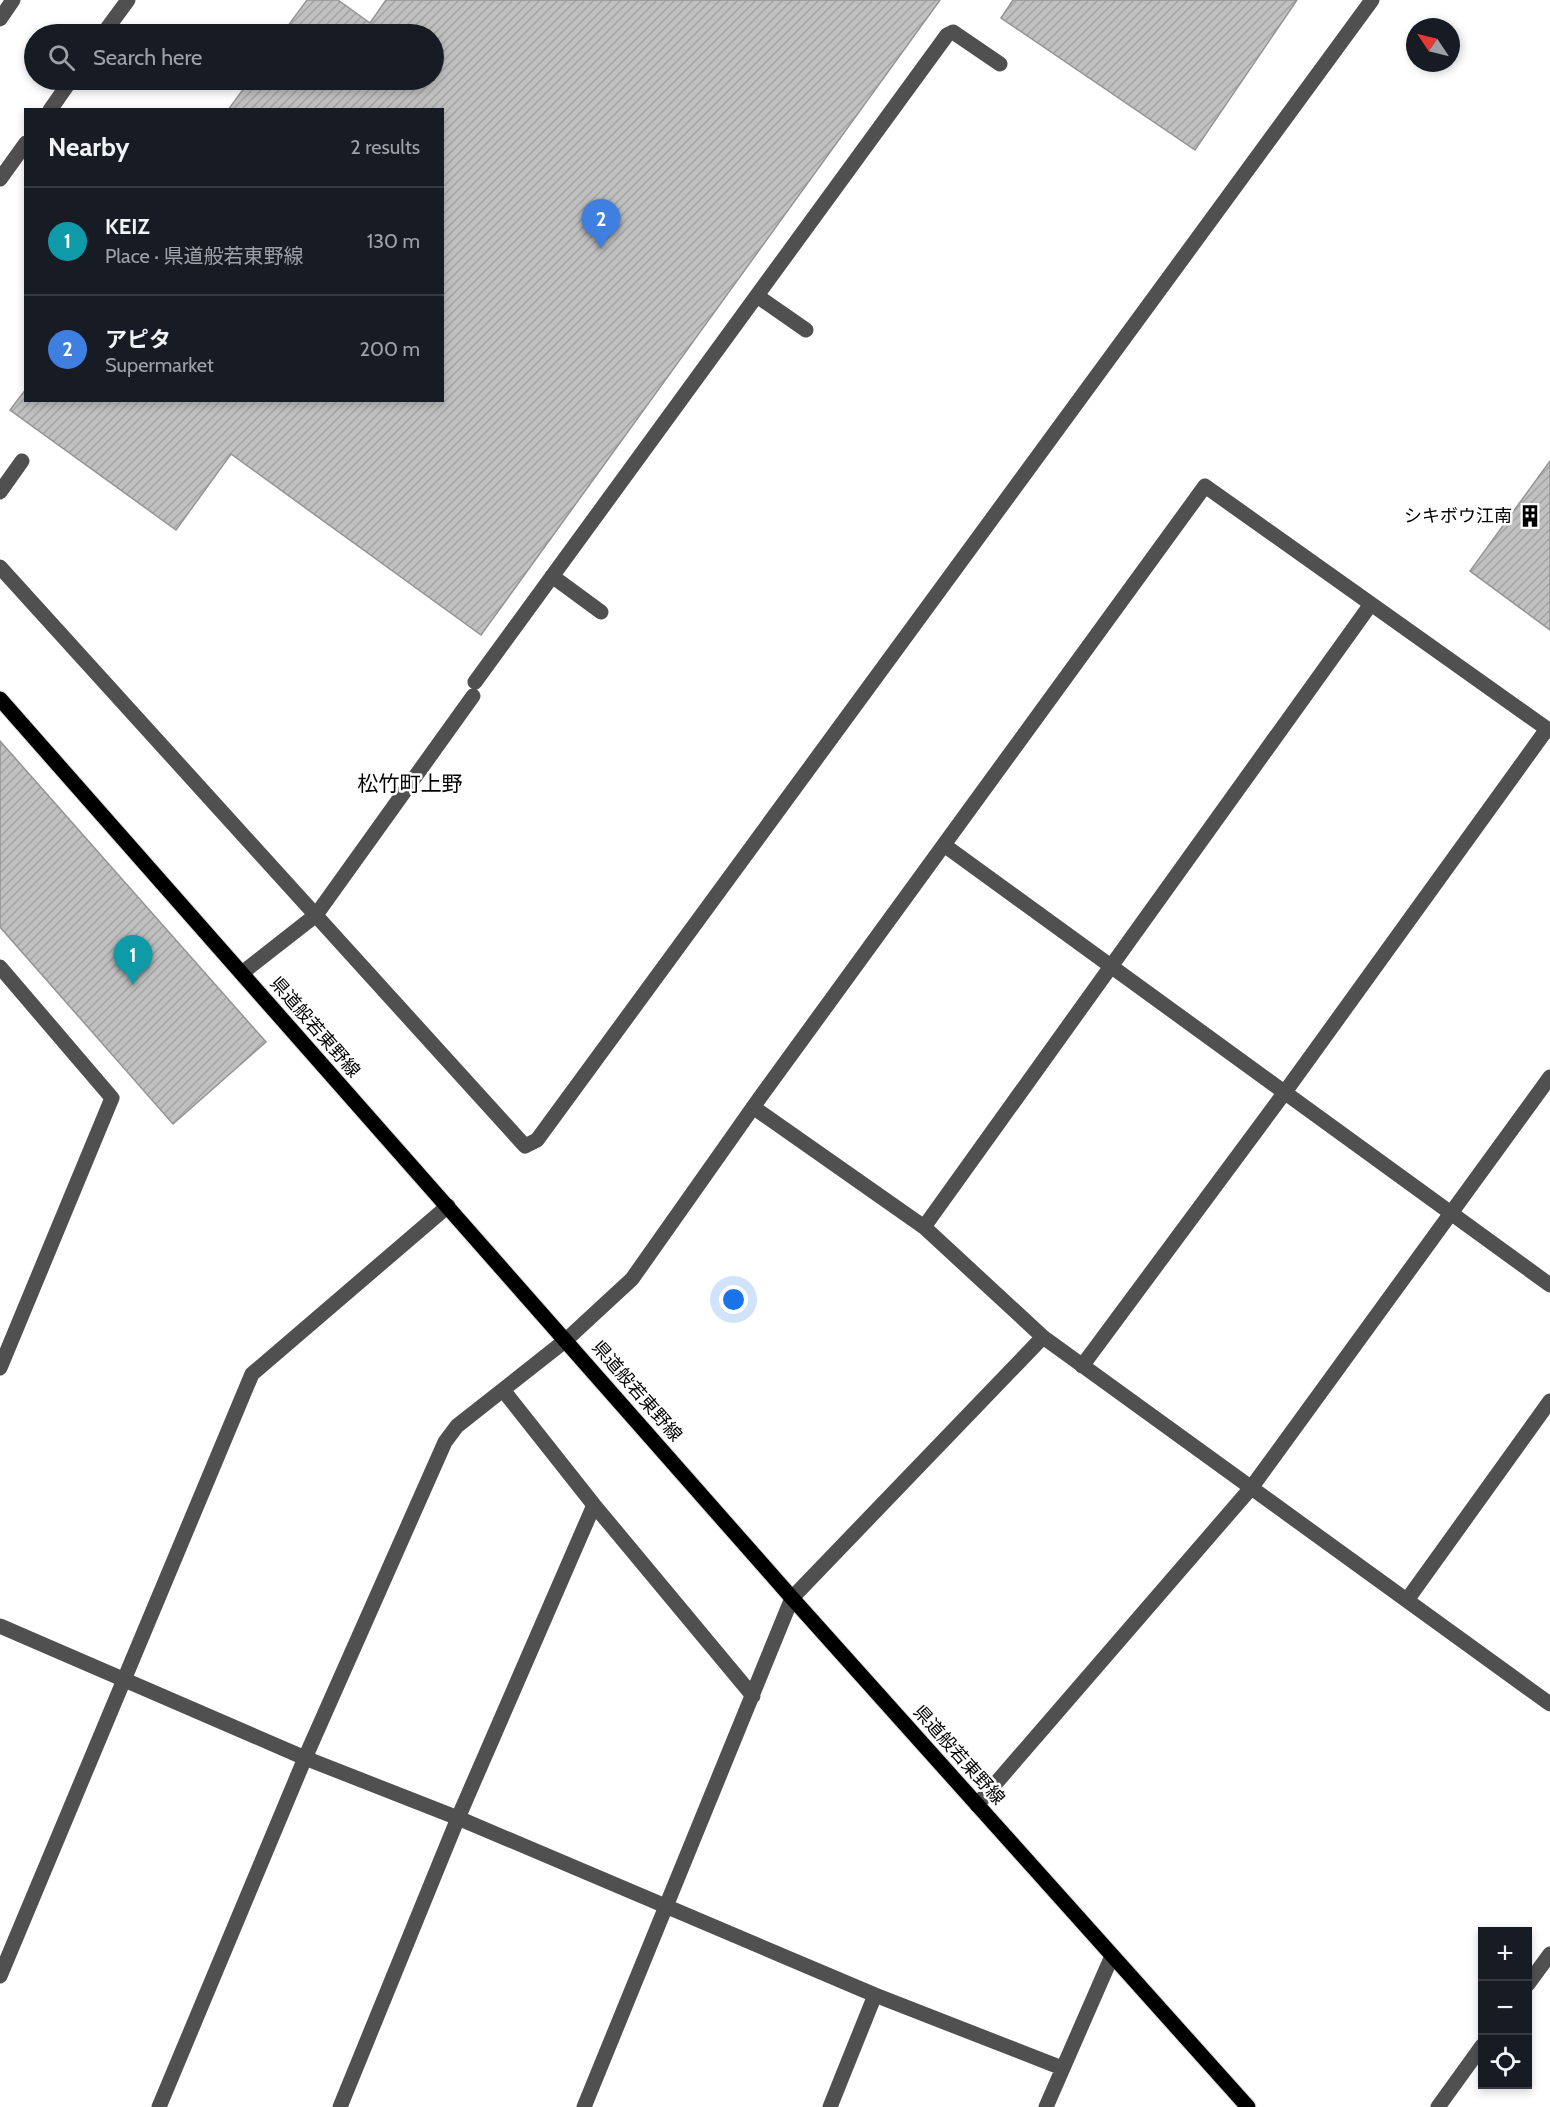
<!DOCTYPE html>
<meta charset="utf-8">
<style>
:root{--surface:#171b24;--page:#242831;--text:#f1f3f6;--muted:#9ea1a6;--line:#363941;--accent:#858687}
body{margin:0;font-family:Cabin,"Noto Sans JP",sans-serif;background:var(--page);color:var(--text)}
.controls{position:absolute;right:18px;bottom:18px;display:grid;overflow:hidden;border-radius:0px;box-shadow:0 3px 9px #0003}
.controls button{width:54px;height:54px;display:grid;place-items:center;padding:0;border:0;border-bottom:2px solid var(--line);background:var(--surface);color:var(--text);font:30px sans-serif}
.compass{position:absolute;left:1406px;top:18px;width:54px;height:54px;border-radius:50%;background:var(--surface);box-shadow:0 3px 9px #0003;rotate:305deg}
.you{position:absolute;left:734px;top:1300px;width:21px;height:21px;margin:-15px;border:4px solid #fff;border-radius:50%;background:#1a73e8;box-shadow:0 0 0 9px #1a73e833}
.badge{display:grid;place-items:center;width:39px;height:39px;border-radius:50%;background:var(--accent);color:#fff;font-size:20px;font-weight:700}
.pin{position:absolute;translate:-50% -50px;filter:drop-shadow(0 2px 3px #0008)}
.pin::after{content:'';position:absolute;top:32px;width:21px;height:18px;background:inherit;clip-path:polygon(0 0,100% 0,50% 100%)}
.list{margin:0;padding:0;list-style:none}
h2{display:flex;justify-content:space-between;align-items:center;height:78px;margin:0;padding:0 24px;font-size:26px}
h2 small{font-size:20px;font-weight:400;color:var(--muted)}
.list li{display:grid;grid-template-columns:39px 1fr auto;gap:18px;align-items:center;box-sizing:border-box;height:108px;padding:0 24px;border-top:2px solid var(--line)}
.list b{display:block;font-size:22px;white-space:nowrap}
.list p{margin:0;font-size:20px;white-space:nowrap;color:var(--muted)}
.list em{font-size:20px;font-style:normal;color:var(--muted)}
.icon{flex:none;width:33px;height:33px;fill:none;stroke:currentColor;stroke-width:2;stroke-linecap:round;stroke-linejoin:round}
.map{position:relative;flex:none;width:1550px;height:2107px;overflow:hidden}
.search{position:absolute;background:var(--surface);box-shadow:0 3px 9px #0003;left:24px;top:24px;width:420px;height:66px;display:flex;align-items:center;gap:15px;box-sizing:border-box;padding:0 21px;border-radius:33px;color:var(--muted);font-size:22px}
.panel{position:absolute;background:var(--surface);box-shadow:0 3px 9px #0003;left:24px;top:108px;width:420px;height:294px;border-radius:0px}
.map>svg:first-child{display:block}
</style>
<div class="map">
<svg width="1550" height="2107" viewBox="0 0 1550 2107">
<defs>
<pattern id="building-hatch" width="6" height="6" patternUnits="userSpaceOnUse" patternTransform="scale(1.5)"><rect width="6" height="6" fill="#c0c0c0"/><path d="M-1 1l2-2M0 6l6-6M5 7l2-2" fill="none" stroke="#a3a3a3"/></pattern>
</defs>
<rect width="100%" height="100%" fill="#fff"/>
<!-- building -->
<path fill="url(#building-hatch)" stroke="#949494" stroke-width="1.5" d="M307 0H338L370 23 386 0H940L481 635 231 454 176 530 10 410 26 389V400H442V110H228L250 80H434V34H282Z
M1013 0H1297L1195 150 1001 18Z
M1550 461V630L1470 571Z
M0 741 266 1042 173 1124 0 927Z"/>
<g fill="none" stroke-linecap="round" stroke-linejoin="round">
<!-- major casing -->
<g stroke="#dbdbdb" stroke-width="17">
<path id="major" d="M0 699 792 1598 1248 2107"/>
</g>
<!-- minor -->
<path stroke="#505050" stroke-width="15" d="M0 19 13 0
M103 34 128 0
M50 110 71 80
M0 179 26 143
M757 296 806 330
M0 492 22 461
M0 567 525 1146 537 1140 1372 0
M552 576 601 612
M475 682 947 35 953 32 1000 64
M944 845 1550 1285
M0 967 112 1098 0 1368
M242 973 316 915 473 696
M753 1107 924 1227 1043 1337 1550 1704
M924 1227 1371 604
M1082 1366 1285 1092 1547 729
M503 1390 594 1505 753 1696
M1407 1600 1550 1401
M0 1626 305 1758 458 1818 875 1995 1062 2068
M977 1805 1251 1488 1550 1077
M0 1976 252 1374 448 1206
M1528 1984 1550 1954
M159 2107 305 1758 445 1442 457 1426 566 1340 632 1279 761 1096 1205 486 1550 731
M340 2107 458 1818 594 1505
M584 2107 792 1598 1043 1337
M830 2107 875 1995
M1046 2107 1112 1956
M1438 2107 1482 2046"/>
<!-- major -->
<use href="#major" stroke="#000" stroke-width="15"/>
</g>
<!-- icons -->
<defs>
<g id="building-bare" transform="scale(1.8)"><path d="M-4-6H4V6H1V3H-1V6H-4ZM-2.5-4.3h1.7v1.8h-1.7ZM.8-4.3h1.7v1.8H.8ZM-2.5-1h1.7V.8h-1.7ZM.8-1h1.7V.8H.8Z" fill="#000" stroke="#fff" stroke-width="2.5" paint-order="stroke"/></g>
</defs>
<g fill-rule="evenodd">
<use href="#building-bare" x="1530" y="516"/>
</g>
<g text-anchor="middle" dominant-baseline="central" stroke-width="5" stroke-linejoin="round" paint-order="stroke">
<!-- poi labels -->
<g font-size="18" fill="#000" stroke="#fff" text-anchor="end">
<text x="1512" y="516">シキボウ江南</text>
</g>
<!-- street labels -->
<g font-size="18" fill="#000" stroke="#fff">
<text transform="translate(315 1027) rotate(49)">県道般若東野線</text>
<text transform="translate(637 1391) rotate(49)">県道般若東野線</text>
<text transform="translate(959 1755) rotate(48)">県道般若東野線</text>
</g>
<!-- quarter labels -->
<g font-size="21" fill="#000" stroke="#fff">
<text x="410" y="783">松竹町上野</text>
</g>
</g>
</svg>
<div class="controls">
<button>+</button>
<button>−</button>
<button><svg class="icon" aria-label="locate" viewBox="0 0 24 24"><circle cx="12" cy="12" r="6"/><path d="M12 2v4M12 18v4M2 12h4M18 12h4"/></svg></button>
</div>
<svg class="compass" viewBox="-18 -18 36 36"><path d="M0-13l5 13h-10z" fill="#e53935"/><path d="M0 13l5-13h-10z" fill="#9ea1a6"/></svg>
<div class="you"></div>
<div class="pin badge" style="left:133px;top:985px;background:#0f9aa8">1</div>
<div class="pin badge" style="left:601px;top:249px;background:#3f7fe0">2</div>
<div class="search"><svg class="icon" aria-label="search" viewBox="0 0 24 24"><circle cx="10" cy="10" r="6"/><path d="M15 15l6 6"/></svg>Search here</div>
<section class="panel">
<h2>Nearby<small>2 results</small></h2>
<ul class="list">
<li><span class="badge" style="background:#0f9aa8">1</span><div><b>KEIZ</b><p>Place · 県道般若東野線</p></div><em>130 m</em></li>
<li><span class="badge" style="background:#3f7fe0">2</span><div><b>アピタ</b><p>Supermarket</p></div><em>200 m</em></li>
</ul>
</section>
</div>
